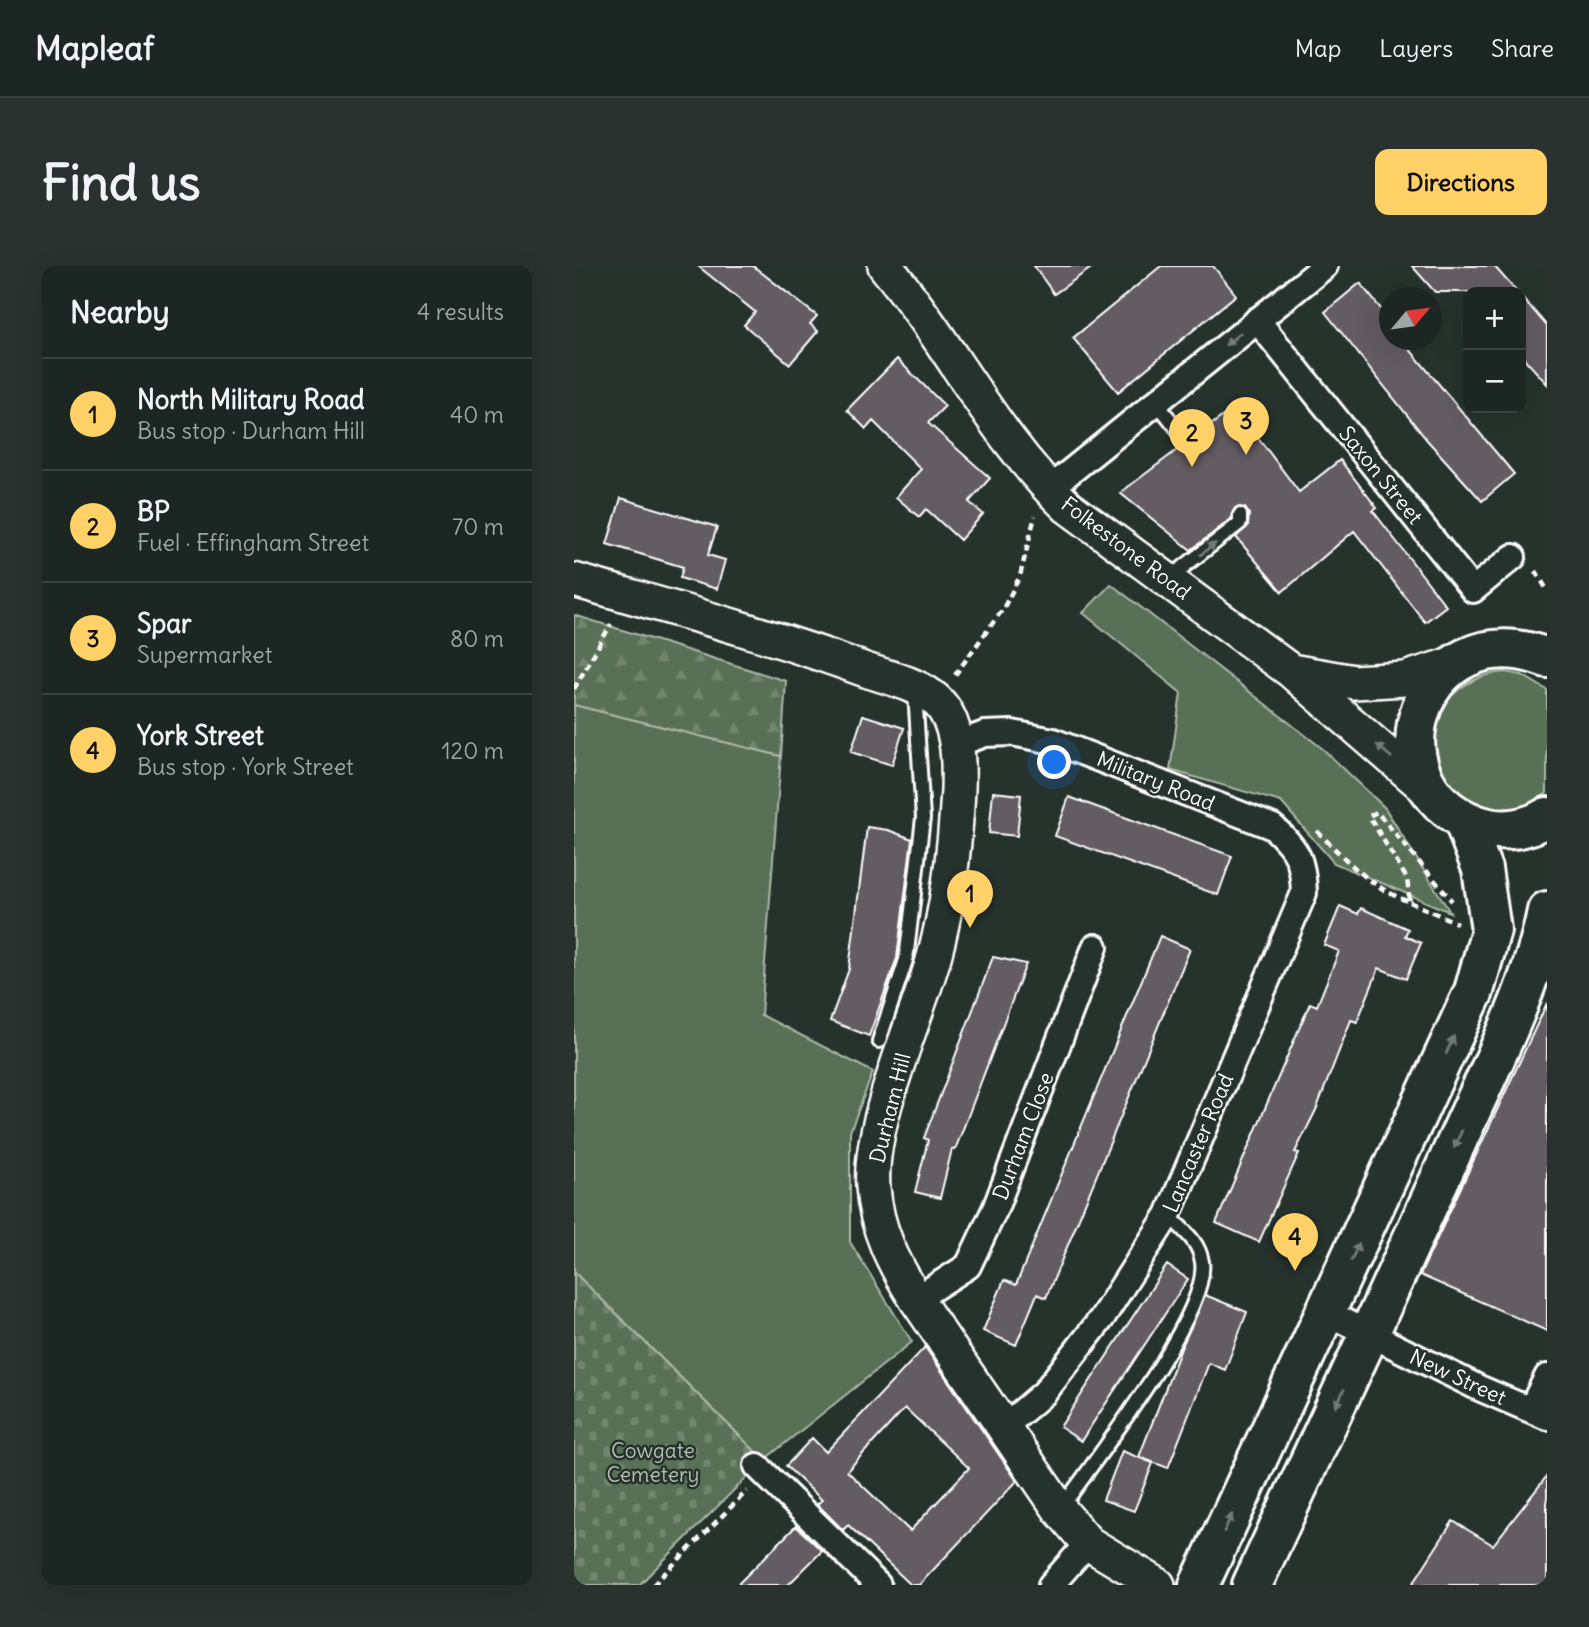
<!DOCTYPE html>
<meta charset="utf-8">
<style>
:root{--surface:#1c2622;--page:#29322f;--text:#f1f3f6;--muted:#a0a5a5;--line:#3a4340;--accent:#ffd166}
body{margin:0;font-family:Delius,sans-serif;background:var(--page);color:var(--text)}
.controls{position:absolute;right:21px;top:21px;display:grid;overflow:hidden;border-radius:14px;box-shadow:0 7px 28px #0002}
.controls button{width:63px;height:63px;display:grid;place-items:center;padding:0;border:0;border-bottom:2px solid var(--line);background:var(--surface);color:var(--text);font:35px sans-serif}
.compass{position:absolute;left:805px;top:21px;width:63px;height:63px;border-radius:50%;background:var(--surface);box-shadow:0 7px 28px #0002;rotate:61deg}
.you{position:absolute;left:481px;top:497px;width:24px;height:24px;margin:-18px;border:5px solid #fff;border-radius:50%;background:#1a73e8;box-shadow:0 0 0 10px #1a73e833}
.badge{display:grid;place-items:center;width:46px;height:46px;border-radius:50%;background:var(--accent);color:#111;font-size:23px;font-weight:700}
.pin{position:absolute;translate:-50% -58px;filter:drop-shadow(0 2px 4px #0008)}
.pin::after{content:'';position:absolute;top:37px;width:24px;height:21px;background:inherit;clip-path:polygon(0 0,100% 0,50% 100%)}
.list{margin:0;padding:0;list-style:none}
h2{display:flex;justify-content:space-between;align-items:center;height:91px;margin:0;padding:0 28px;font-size:30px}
h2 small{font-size:23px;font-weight:400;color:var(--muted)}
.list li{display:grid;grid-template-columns:46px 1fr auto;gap:21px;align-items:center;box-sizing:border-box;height:112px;padding:0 28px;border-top:2px solid var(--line)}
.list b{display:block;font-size:26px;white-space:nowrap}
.list p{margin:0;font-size:23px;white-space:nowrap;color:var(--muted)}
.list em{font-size:23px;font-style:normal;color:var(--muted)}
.map{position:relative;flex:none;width:973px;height:1319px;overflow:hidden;border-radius:14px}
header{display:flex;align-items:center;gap:42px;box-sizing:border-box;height:98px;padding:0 35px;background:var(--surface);border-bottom:2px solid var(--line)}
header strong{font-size:33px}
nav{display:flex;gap:38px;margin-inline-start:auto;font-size:24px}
.intro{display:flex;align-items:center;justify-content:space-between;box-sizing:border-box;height:168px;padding:0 42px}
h1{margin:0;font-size:49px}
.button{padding:18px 32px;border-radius:14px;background:var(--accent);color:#111;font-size:24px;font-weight:700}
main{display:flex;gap:42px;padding:0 42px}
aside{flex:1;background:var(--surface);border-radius:14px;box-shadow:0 7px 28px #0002}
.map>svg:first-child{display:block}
</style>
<header>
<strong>Mapleaf</strong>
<nav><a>Map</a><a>Layers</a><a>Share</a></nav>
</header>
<div class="intro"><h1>Find us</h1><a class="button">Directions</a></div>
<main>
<aside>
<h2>Nearby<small>4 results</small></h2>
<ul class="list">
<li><span class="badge">1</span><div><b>North Military Road</b><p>Bus stop · Durham Hill</p></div><em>40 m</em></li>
<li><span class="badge">2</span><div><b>BP</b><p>Fuel · Effingham Street</p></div><em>70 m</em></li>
<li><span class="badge">3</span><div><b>Spar</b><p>Supermarket</p></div><em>80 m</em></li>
<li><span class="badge">4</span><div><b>York Street</b><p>Bus stop · York Street</p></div><em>120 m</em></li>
</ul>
</aside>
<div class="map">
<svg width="973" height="1319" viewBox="0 0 973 1319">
<defs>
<pattern id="forest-firs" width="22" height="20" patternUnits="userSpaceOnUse" patternTransform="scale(1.75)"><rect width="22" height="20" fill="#597055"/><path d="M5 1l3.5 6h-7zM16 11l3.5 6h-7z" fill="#72856e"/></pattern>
<pattern id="cemetery-stones" width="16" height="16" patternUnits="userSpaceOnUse" patternTransform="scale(1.75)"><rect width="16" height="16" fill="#597055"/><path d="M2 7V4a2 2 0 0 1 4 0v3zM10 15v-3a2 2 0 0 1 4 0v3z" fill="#72856e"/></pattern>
</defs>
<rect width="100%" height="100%" fill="#26332d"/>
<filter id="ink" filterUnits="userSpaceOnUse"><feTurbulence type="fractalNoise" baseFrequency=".0143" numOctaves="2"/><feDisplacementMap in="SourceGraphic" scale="14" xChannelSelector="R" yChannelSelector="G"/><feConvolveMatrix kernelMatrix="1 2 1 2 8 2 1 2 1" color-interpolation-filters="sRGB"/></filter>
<g filter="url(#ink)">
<!-- grass -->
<path fill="#597055" stroke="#acb8aa" stroke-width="2" d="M537 318 749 483 811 542 876 646 760 597 707 536 596 504 607 427 509 347Z
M931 406 948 409 973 424V527C937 557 879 544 863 498 846 449 885 409 931 406Z
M0 439 207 490 187 749 299 806 276 866V976L338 1076 190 1194 0 1006Z"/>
<!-- forest -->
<path fill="url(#forest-firs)" stroke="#acb8aa" stroke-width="2" d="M0 349 212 415 207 490 0 439Z"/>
<!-- cemetery -->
<path fill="url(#cemetery-stones)" stroke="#acb8aa" stroke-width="2" d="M0 1006 190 1194 65 1319H0Z"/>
<!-- building -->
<path fill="#645c64" stroke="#fff" stroke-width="2" fill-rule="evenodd" d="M124 0H179L243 50 236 58 244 65 216 98 170 59 181 46Z
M460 0H520L480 28Z
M587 0H639L662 29 544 126 499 72Z
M838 0H920L943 26H861Z
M786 17 816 54V74H828L940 208 908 235 853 174 751 46Z
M947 30 973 60V118L947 89Z
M323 93 371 140 354 157 416 212 395 236 409 248 386 274 352 243 345 251 322 231 347 203 299 155 292 163 273 144Z
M661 141 725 226 766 194 803 242 799 245 872 340 851 356 780 265 708 326 662 271 674 260 675 248 671 242H661L657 253 617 284 546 227 607 181 619 183 622 179 621 171Z
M47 232 143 261 134 289 151 294 143 323 106 312 109 301 33 278Z
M289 449 330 462 318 499 277 486Z
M419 526 447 529 443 570 415 567Z
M495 531 658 590 644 629 481 570Z
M293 561 314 564 338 573 323 692 295 770 256 755 275 703Z
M766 640 784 648 787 642 834 663 831 670 847 677 832 713 805 702 783 756 777 754 742 844 721 886 725 887 685 976 642 957 736 737 743 740 765 685 750 679Z
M586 670 616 683 472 1032 463 1028 442 1079 409 1065 430 1014 442 1019Z
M419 691 452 698 381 884 378 883 366 932 341 926 354 874 350 872Z
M973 737V1065L846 1009Z
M593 999 614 1013 507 1175 486 1161Z
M631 1029 673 1046 651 1104 635 1097 594 1202 565 1191 608 1080Z
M351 1081 443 1215 345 1319H337L274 1259 269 1264 243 1238 248 1234 212 1200 238 1172 252 1186ZM331 1142 395 1202 336 1265 273 1205Z
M548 1185 579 1197 560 1245 529 1234Z
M973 1210V1319H838L879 1255 919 1279Z
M222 1260 248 1285 214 1319H163Z"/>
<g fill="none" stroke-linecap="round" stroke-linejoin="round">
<!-- lane casing -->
<g stroke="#fff" stroke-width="18">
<path id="lane" d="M582 136 614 176
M594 313 666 257V249
M305 775 332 694 349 552 341 426
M488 1241C520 1195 636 1047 628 996 625 975 609 964 594 949"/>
</g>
<!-- street casing -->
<g stroke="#fff" stroke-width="30">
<path id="street" d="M683 54 899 324 939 291
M475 223 751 0
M383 478 411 468 438 467 479 475 699 561C724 584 729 594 730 627L594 949 528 1052 470 1127 430 1161
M342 1033 394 1000 421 943 521 681
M753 1047 905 1122 973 1151
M957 1143 973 1111
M183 1200 304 1319
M477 1319 514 1277"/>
</g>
<!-- secondary casing -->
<g stroke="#fff" stroke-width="38">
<path id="secondary" d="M311 0C376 77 421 173 494 241L717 405 861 530
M0 314C97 342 194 368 289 403 311 411 343 417 362 434 385 455 385 495 384 524 381 580 375 637 360 691 342 755 294 857 299 921 302 964 320 998 342 1033L486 1244 514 1277 584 1319
M717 405 780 416 831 413 884 396"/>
</g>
<!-- primary casing -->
<g stroke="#fff" stroke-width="44">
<path id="primary" d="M973 392C847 343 789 516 901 558 926 567 950 565 973 551
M625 1319 900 725 917 664 908 603 889 553
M678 1319C745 1177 811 1034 876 891 910 813 957 728 973 645"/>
</g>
<!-- path -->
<path stroke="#fff" stroke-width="4.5" stroke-dasharray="7 5" stroke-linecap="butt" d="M962 305 973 324
M381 409 429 343 446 310 461 250
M0 423 37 358
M743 565C772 594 797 622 836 636L833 613 795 550 803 546 878 635
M836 636 883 657
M79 1319 173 1225"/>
<!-- lane -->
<use href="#lane" stroke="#26332d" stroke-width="12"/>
<!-- street -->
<use href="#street" stroke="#26332d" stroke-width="24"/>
<!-- secondary -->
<use href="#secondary" stroke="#26332d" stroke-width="33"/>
<!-- primary -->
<use href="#primary" stroke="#26332d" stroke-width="38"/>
</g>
<!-- one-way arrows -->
<defs><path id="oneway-solid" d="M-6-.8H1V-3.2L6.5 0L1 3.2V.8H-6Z" transform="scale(1.75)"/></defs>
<g fill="#727a76">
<use href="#oneway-solid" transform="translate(659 73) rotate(141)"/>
<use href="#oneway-solid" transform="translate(634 283) rotate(-38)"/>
<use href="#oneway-solid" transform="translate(810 485) rotate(-139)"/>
<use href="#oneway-solid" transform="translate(876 779) rotate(-66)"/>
<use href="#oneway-solid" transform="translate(884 873) rotate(114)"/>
<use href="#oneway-solid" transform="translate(781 986) rotate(-65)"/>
<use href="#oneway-solid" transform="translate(766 1132) rotate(115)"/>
<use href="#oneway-solid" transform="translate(654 1257) rotate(-65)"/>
</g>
</g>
<g text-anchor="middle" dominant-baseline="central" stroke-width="5" stroke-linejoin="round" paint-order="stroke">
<!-- street labels -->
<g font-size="21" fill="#fff" stroke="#26332d">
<text transform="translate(807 209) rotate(51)">Saxon Street</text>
<text transform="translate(552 282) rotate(37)">Folkestone Road</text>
<text transform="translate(582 515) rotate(22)">Military Road</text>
<text transform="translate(316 842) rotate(-76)">Durham Hill</text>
<text transform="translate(449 870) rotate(-69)">Durham Close</text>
<text transform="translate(624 877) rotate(-67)">Lancaster Road</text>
<text transform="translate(884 1111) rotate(25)">New Street</text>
</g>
<!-- park labels -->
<g font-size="21" fill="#b4bfb2" stroke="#26332d">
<text x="79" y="1184">Cowgate<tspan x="79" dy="24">Cemetery</tspan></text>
</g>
</g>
</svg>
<div class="controls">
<button>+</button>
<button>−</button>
</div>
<svg class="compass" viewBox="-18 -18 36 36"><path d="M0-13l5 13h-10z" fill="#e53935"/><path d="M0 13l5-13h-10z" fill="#a0a5a5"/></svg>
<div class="you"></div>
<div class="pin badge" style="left:396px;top:662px">1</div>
<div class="pin badge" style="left:618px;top:201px">2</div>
<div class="pin badge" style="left:672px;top:189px">3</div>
<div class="pin badge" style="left:721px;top:1005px">4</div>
</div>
</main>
